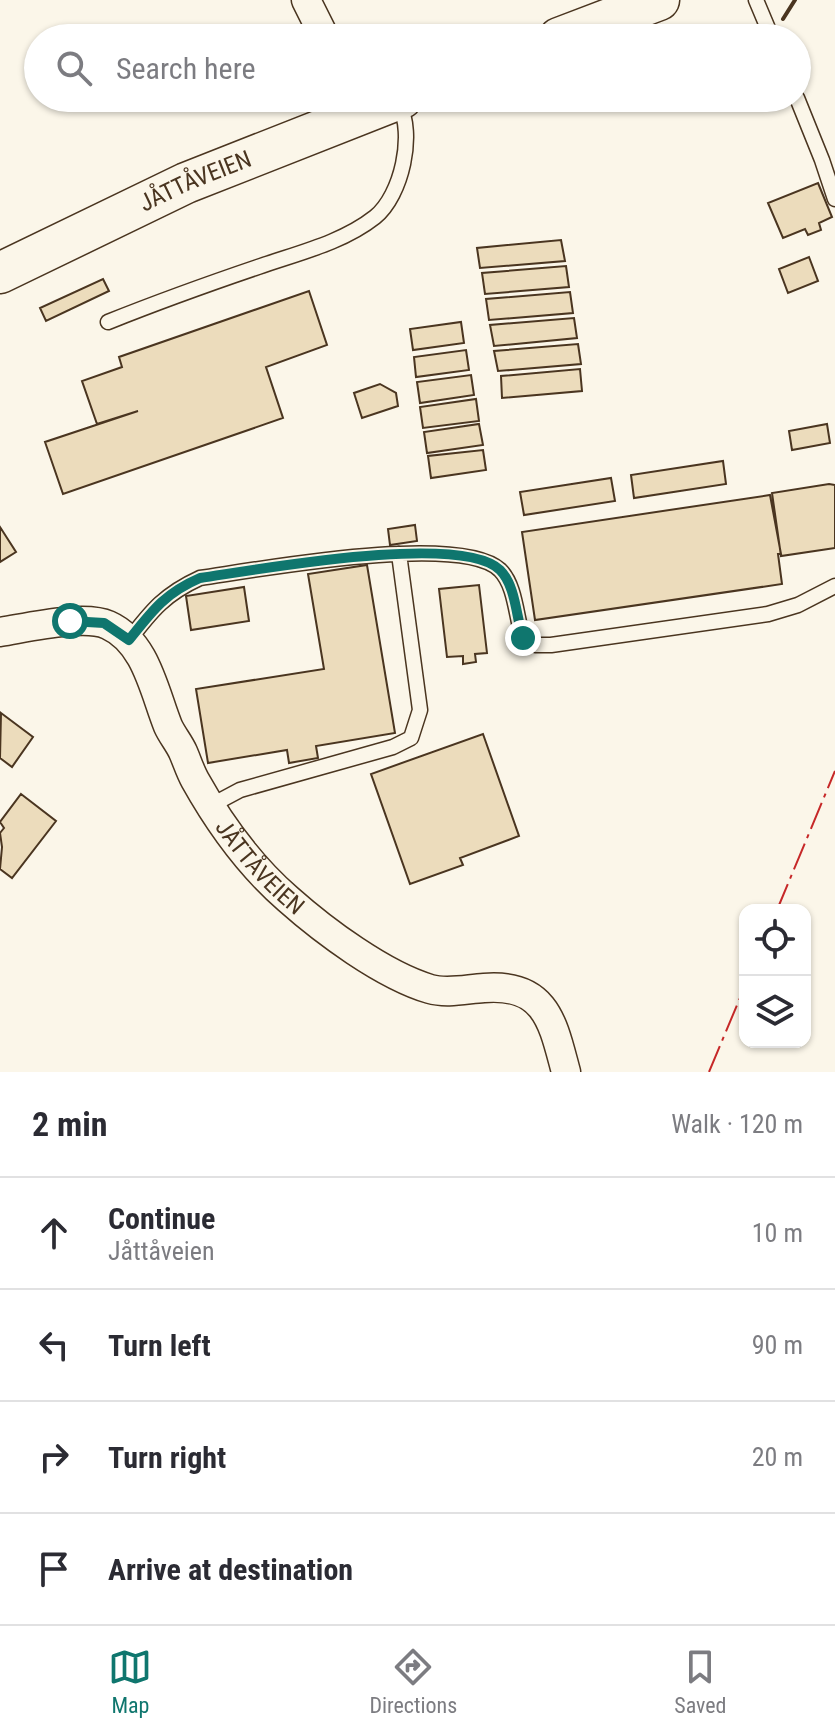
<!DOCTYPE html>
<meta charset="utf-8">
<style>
:root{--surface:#fff;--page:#f2f2f3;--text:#2b2b33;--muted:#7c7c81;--line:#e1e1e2;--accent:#0f766e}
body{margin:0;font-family:"Roboto Condensed",sans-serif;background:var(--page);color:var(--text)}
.controls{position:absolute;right:24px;bottom:24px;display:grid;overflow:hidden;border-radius:16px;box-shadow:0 2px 6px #0004}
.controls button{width:72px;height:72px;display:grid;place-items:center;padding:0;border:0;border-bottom:2px solid var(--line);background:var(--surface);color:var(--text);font:40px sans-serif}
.stop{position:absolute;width:24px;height:24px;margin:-18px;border:6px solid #0f766e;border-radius:50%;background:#fff}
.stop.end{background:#0f766e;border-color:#fff;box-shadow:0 2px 8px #0008}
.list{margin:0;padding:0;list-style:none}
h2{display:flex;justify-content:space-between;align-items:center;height:104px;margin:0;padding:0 32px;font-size:34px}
h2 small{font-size:26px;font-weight:400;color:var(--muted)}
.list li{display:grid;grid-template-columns:52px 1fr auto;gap:24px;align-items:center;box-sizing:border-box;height:112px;padding:0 32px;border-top:2px solid var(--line)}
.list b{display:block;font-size:30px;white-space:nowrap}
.list p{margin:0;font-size:26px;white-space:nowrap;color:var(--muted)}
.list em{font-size:26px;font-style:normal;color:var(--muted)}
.icon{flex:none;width:44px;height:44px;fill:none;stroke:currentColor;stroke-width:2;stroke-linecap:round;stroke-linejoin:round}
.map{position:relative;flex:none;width:835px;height:1072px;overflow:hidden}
.search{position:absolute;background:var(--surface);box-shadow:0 2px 6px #0004;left:24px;right:24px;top:24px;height:88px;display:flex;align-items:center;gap:20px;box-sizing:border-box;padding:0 28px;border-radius:44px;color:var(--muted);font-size:30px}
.sheet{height:552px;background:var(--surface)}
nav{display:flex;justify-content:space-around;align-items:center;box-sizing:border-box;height:112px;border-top:2px solid var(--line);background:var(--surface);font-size:22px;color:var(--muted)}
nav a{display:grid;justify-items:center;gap:4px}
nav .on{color:var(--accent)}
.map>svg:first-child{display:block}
</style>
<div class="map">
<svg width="835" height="1072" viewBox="0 0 835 1072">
<rect width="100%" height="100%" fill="#fbf6e9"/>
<!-- building -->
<path fill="#ecdcbc" stroke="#4a3520" stroke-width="2" d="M818 183 832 217 819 223 821 230 808 235 805 229 783 238 768 203Z
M561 240 565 261 480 268 477 248Z
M809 257 818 281 788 293 779 269Z
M566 266 569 287 485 294 482 273Z
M103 279 109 291 46 321 40 308Z
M309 291 327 345 266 367 283 418 63 494 45 442 138 411 97 424 82 381 122 367 119 357Z
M570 292 573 313 489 320 486 299Z
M574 318 577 338 494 346 490 325Z
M461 322 464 343 413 350 410 329Z
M578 344 581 364 498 371 494 351Z
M466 350 469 370 416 377 414 357Z
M580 369 582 391 502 398 501 376Z
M471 375 474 395 420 403 417 382Z
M380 384 396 393 398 406 362 418 354 393Z
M476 399 479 421 423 428 420 407Z
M479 424 483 445 427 453 424 432Z
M827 424 830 443 792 450 789 431Z
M483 450 486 470 431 478 428 456Z
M723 461 726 484 634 498 631 475Z
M611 478 615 501 524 515 520 492Z
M829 484 835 485V548L781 556 772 493Z
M770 495 781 554H778L782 584 535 620 522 532Z
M415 525 417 541 390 545 388 529Z
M0 527 16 552 0 562Z
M367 565 395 733 316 746 318 758 289 763 287 750 208 763 196 689 324 669 308 574Z
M479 585 487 653 475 654 476 662 463 664V656L447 657 439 589Z
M244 587 249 621 191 630 186 596Z
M1 713 33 737 12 767 0 758Z
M483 734 519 836 460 858 463 865 410 884 371 774Z
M21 794 56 821 12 878 0 869 2 847 0 833 4 828 0 822Z"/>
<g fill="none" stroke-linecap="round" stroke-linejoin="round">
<!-- lane casing -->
<g stroke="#4a3520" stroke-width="17">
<path id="lane" d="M756 0 772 38
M797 98 822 160 835 199
M108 322C158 302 208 284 258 267 298 253 342 243 375 217 402 195 415 134 399 104
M129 640C152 610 165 594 200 578 256 570 460 532 500 570 516 586 516 618 523 638L535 645H551L768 614 798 605 835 586
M210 806 240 790 393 747 411 738 420 710 399 554"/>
</g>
<!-- street casing -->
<g stroke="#4a3520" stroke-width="31">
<g id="street">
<path d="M306 0 325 38"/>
<path id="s1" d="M0 632C26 628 84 614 108 625 146 642 154 691 168 726 172 735 179 743 183 752 187 761 190 771 195 780 219 823 250 866 288 899 324 931 383 975 430 989 447 994 467 989 484 988 547 983 553 1024 566 1072"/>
</g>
</g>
<!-- secondary casing -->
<g stroke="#4a3520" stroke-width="43">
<g id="secondary">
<path d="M559 38 659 0"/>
<path id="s2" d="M0 273 186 183 402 98"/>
</g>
</g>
<!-- lane -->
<use href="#lane" stroke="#fbf6e9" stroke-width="14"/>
<!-- street -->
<use href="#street" stroke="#fbf6e9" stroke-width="28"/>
<!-- secondary -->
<use href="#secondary" stroke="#fbf6e9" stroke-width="40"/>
<!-- wall -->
<path stroke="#4a3520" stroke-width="4" d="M783 19 795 0
M704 38 748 28
M453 100 460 98"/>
<!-- power -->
<path stroke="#c62828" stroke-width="2" stroke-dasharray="28 6 4 6" stroke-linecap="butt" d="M777 910 835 771
M709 1072 745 986"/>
</g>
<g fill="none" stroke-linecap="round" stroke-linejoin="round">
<!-- route -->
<path stroke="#0f766e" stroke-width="10" d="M70 621 104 623 129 640C152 611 165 593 200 578 256 570 461 532 500 570 516 586 516 617 523 638"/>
</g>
<g text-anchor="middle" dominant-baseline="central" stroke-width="6" stroke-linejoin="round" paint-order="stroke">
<!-- street labels -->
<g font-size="24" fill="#4a3520" stroke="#fbf6e9">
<text stroke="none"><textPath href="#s2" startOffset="216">JÅTTÅVEIEN</textPath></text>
<text stroke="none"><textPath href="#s1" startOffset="400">JÅTTÅVEIEN</textPath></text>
</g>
</g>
</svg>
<div class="controls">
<button><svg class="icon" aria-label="locate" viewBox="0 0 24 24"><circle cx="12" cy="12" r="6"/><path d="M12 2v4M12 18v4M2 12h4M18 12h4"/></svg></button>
<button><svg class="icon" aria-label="layers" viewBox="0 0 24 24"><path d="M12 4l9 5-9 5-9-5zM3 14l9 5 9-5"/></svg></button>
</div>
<div class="stop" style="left:70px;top:621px"></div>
<div class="stop end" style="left:523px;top:638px"></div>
<div class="search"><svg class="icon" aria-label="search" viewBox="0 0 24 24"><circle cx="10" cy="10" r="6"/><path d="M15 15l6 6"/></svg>Search here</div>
</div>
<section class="sheet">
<h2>2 min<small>Walk · 120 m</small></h2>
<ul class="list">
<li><svg class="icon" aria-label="ahead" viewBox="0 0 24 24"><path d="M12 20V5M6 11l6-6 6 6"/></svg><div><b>Continue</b><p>Jåttåveien</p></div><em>10 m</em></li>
<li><svg class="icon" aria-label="left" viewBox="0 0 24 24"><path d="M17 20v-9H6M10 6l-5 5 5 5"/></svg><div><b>Turn left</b></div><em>90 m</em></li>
<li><svg class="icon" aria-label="right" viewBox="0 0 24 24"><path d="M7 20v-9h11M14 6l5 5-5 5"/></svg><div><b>Turn right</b></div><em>20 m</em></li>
<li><svg class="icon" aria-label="arrive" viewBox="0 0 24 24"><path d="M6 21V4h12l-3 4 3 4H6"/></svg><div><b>Arrive at destination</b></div></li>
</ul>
</section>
<nav>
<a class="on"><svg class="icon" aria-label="map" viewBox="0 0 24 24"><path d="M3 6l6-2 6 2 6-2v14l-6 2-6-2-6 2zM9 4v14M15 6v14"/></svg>Map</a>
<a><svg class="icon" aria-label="directions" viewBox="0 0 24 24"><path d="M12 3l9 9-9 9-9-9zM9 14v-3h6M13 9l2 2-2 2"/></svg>Directions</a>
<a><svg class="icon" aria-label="saved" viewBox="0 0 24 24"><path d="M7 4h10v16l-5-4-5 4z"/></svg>Saved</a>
</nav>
